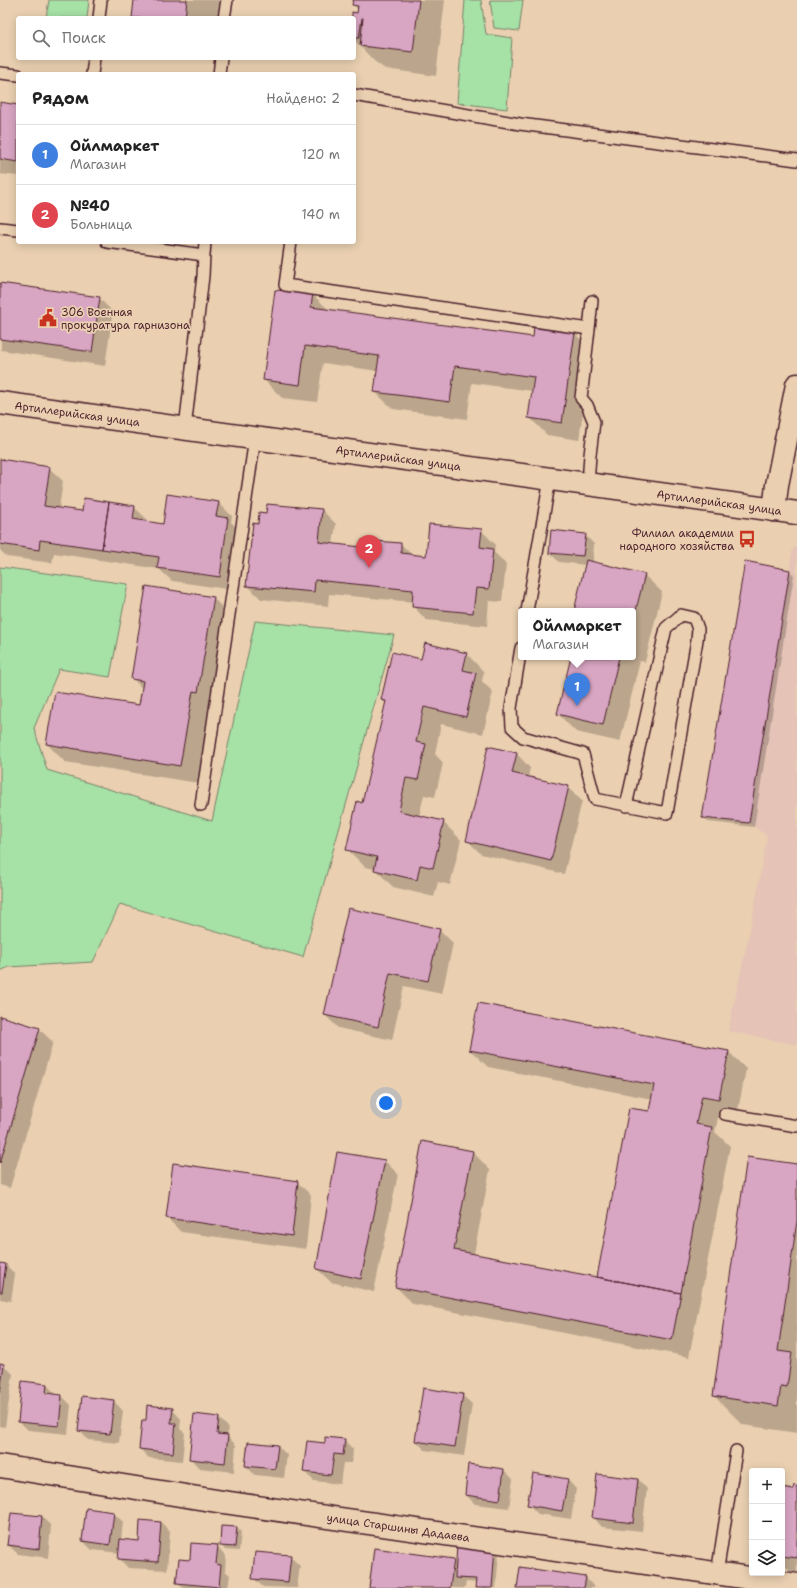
<!DOCTYPE html>
<html lang="ru">
<meta charset="utf-8">
<style>
:root{--surface:#fff;--page:#f6f6f6;--text:#222;--muted:#767676;--line:#e0e0e0;--accent:#c8321e}
body{margin:0;font-family:"Shantell Sans",sans-serif;background:var(--page);color:var(--text)}
.controls{position:absolute;right:12px;bottom:12px;display:grid;overflow:hidden;border-radius:4px;box-shadow:0 2px 10px #0003}
.controls button{width:36px;height:36px;display:grid;place-items:center;padding:0;border:0;border-bottom:1px solid var(--line);background:var(--surface);color:var(--text);font:20px sans-serif}
.you{position:absolute;left:386px;top:1103px;width:14px;height:14px;margin:-10px;border:3px solid #fff;border-radius:50%;background:#1a73e8;box-shadow:0 0 0 6px #1a73e833}
.badge{display:grid;place-items:center;width:26px;height:26px;border-radius:50%;background:var(--accent);color:#fff;font-size:13px;font-weight:700}
.pin{position:absolute;translate:-50% -33px;filter:drop-shadow(0 1px 2px #0008)}
.pin::after{content:'';position:absolute;top:21px;width:14px;height:12px;background:inherit;clip-path:polygon(0 0,100% 0,50% 100%)}
.popup{position:absolute;left:518px;top:608px;width:118px;height:52px;box-sizing:border-box;display:grid;place-content:center;border-radius:4px;background:var(--surface);filter:drop-shadow(0 1px 3px #0005);font-size:13px;white-space:nowrap;color:var(--muted)}
.popup b{font-size:15px;color:var(--text)}
.popup::after{content:'';position:absolute;left:50%;top:100%;margin-left:-8px;border:8px solid transparent;border-top-color:var(--surface)}
.list{margin:0;padding:0;list-style:none}
h2{display:flex;justify-content:space-between;align-items:center;height:52px;margin:0;padding:0 16px;font-size:17px}
h2 small{font-size:13px;font-weight:400;color:var(--muted)}
.list li{display:grid;grid-template-columns:26px 1fr auto;gap:12px;align-items:center;box-sizing:border-box;height:60px;padding:0 16px;border-top:1px solid var(--line)}
.list b{display:block;font-size:15px;white-space:nowrap}
.list p{margin:0;font-size:13px;white-space:nowrap;color:var(--muted)}
.list em{font-size:13px;font-style:normal;color:var(--muted)}
.icon{flex:none;width:22px;height:22px;fill:none;stroke:currentColor;stroke-width:2;stroke-linecap:round;stroke-linejoin:round}
.map{position:relative;flex:none;width:797px;height:1588px;overflow:hidden}
.search{position:absolute;background:var(--surface);box-shadow:0 2px 10px #0003;left:16px;top:16px;width:340px;height:44px;display:flex;align-items:center;gap:10px;box-sizing:border-box;padding:0 14px;border-radius:4px;color:var(--muted);font-size:15px}
.panel{position:absolute;background:var(--surface);box-shadow:0 2px 10px #0003;left:16px;top:72px;width:340px;height:172px;border-radius:4px}
.map>svg:first-child{display:block}
</style>
<div class="map">
<svg width="797" height="1588" viewBox="0 0 797 1588">
<rect width="100%" height="100%" fill="#ead0b1"/>
<filter id="ink" filterUnits="userSpaceOnUse"><feTurbulence type="fractalNoise" baseFrequency=".025" numOctaves="2"/><feDisplacementMap in="SourceGraphic" scale="8" xChannelSelector="R" yChannelSelector="G"/><feConvolveMatrix kernelMatrix="1 2 1 2 8 2 1 2 1" color-interpolation-filters="sRGB"/></filter>
<g filter="url(#ink)">
<!-- built -->
<path fill="#e5c3b6" d="M793 547 797 548V1045L728 1031 752 920 767 836 749 823Z"/>
<!-- green -->
<path fill="#a6e1a6" stroke="#788068" d="M49 0H89L87 18H46Z
M465 0H481L486 34 512 38 507 109 457 103Z
M490 0H523L519 31 494 28Z
M0 567 128 584 110 677 59 669 34 728 47 770 212 821 255 621 394 635 303 957 120 904 93 962 9 967 0 971Z"/>
<!-- shadow -->
<path fill="#0003" d="M135 0H230L227 18H133Z
M354 0H445L436 76 385 69 374 61 354 40V18H353L358 14 359 10 353 5Z
M0 103 18 106V176L0 174Z
M0 284 99 298 113 312 105 366 1 350Z
M312 294 329 310 534 338 574 333 592 350 579 440 547 435 529 417 533 391 472 383 467 419 393 409 375 392 378 371 323 363 317 402 282 398 264 380Z
M0 463 49 468 63 481 59 509 83 512 134 507 148 520V523L164 525 218 502 232 516 231 522 241 532 233 590 172 581 159 569 54 553 52 563 7 557 0 550Z
M268 505 322 510 336 524 333 545 362 548V541L401 544 412 555 427 557 481 530 495 544 494 552 506 564 502 602 489 601 487 626 426 620 413 606V602L329 594 328 606 261 599 247 585 259 525 267 514Z
M585 535 594 544 593 562 644 575 662 592 645 662 640 661 620 742 576 732 558 714 572 657H633V611H575L586 565 559 562 550 553Z
M789 571 794 575 754 827 708 822 704 817Z
M213 598 231 616 210 708 198 783 65 762 47 744 140 706 143 689 132 678Z
M467 654 484 672 482 681 493 692 483 734 441 724 435 754 443 763 435 797 424 795 419 817 443 822 461 840 450 885 438 882 434 897 393 887 375 869 365 867 347 849 363 804 386 704 382 700 422 660Z
M517 754 530 768 528 778 568 787 582 801 564 874 481 854 467 840Z
M440 930 453 943 442 994 404 986 392 1040 338 1028 325 1015Z
M0 1017 39 1029 53 1042 10 1188 0 1185Z
M470 1050 728 1051 746 1069 737 1116 719 1113 715 1132 730 1146 689 1357 413 1304 396 1287 473 1152 490 1170 474 1254 598 1278 630 1109 649 1112 652 1099 488 1067Z
M385 1161 398 1174 374 1292 331 1282 317 1269Z
M797 1165V1433L743 1425 714 1396Z
M297 1182 311 1195 306 1249 181 1232 167 1218Z
M0 1264 6 1265 15 1274 11 1301 0 1299Z
M0 1364 4 1365 13 1374 5 1427 0 1426Z
M46 1384 56 1394V1395L62 1396 71 1405 68 1434 28 1430 19 1421Z
M462 1395 472 1404 464 1456 425 1450 416 1441Z
M83 1397 114 1401 123 1411 119 1443 88 1440 79 1430Z
M172 1409 181 1419 180 1429 185 1433 182 1461 149 1458 140 1449 147 1421Z
M219 1418 228 1427 227 1436 236 1445 234 1472 199 1468 190 1458Z
M344 1440 353 1449 352 1463H343L340 1484 314 1481 304 1472 326 1445Z
M278 1446 287 1455 284 1478 255 1475 246 1466Z
M504 1470 513 1479 509 1508 475 1504 466 1495Z
M567 1479 576 1489 571 1519 538 1514 529 1505Z
M638 1479 647 1489 642 1531 602 1527 593 1517Z
M797 1487V1578L782 1563V1489L794 1491Z
M114 1513 123 1522 121 1540 140 1542 161 1522 170 1532 167 1570 128 1568 119 1558 120 1553 92 1550 83 1541Z
M42 1517 51 1526 48 1558 18 1554 8 1545Z
M237 1528 241 1532 239 1551 225 1550 221 1545Z
M458 1545 499 1552 496 1588H476L477 1583 466 1582 465 1588H370L454 1560 457 1563Z
M217 1546 226 1556 225 1571 230 1575 228 1588H183L177 1582 191 1561Z
M290 1556 300 1566 297 1588 263 1587 253 1578Z
M586 1578 595 1588H518Z"/>
<!-- building -->
<path fill="#d8a5c2" stroke="#4a1f2b" d="M134 0H187L185 18H132Z
M353 0H419L413 52 360 46 363 18H362L359 38H354V18H352V12L357 13 358 6 352 5Z
M0 102 18 105V162L0 159Z
M0 283 100 297 92 352 0 339Z
M275 290 313 293 311 307 533 337 534 326 575 332 562 423 528 418 534 377 455 366 450 402 374 392 379 356 305 346 300 385 263 380Z
M0 459 50 467 44 506 82 511 84 498 109 502 102 549 40 540 39 550 0 544Z
M167 494 219 502 216 516 228 518 220 577 157 568 159 557 102 549 109 502 135 506 133 519 163 524Z
M267 504 322 509 319 542 361 547 362 540 401 543V553L426 556 429 524 482 529 480 547 493 549 489 589 476 588 473 613 412 607 413 590 315 580 314 592 246 586 253 523 258 524 259 512 266 513Z
M551 530 586 534 583 556 549 553Z
M586 560 645 574 633 622V611H574Z
M745 561 790 570 749 823 702 818Z
M146 586 214 597 198 692 193 691 180 766 46 744 55 692 139 705 143 681 131 679Z
M425 643 467 653 463 670 476 673 466 717 424 707 416 742 426 744 418 780 406 778 399 811 444 821 433 868 420 865 417 880 374 870 377 857 346 850 357 801 362 803 386 701 381 700 392 652 421 659Z
M571 657H619L603 725 557 714Z
M488 746 517 753 512 773 569 786 551 861 466 841Z
M348 908 440 929 428 981 390 973 378 1027 324 1015Z
M478 1003 729 1051 719 1099 702 1096 696 1124 712 1127 681 1293 597 1277 629 1108 649 1111 654 1085 469 1050Z
M0 1016 40 1028 0 1163Z
M422 1141 473 1151 454 1250 681 1293 672 1340 395 1287Z
M337 1152 385 1160 361 1279 316 1269Z
M747 1157 797 1164V1221L778 1351 792 1353 787 1387 781 1386 778 1406 713 1396Z
M173 1163 298 1181 292 1236 166 1218Z
M0 1263 6 1264 2 1292H0Z
M0 1363 4 1364 0 1393Z
M22 1381 47 1384 46 1393 62 1395 59 1426 18 1422Z
M423 1388 463 1394 455 1447 415 1441Z
M82 1396 114 1400 110 1434 78 1431Z
M147 1405 173 1408 171 1423H176L173 1453 139 1449 142 1420H146Z
M194 1414 219 1417 217 1434 228 1435 225 1463 189 1459Z
M325 1437 345 1439 343 1455 334 1454 331 1475 303 1472 307 1441 325 1443Z
M248 1442 278 1445 275 1469 245 1466Z
M468 1464 504 1469 500 1500 465 1495Z
M533 1473 568 1479 562 1511 527 1505Z
M597 1474 638 1479 633 1523 592 1518Z
M794 1485 797 1486V1558L782 1556V1488L793 1490Z
M86 1508 114 1512 110 1545 82 1541Z
M11 1513 42 1516 39 1549 7 1545Z
M140 1520 161 1522 158 1562 118 1559 120 1539 139 1541Z
M221 1526 237 1527 235 1547 220 1546Z
M191 1543 218 1545 216 1564 221 1565 219 1587 176 1583 179 1559 190 1560Z
M457 1544 495 1546 492 1588H475L476 1579 455 1578Z
M374 1548 454 1559 450 1588H369Z
M255 1552 291 1555 288 1582 252 1579Z
M520 1567 586 1577 584 1588H517Z"/>
<g fill="none" stroke-linecap="round" stroke-linejoin="round">
<!-- lane casing -->
<g stroke="#4a1f2b" stroke-width="14">
<path id="lane" d="M99 18 101 0
M224 18 227 0
M0 73 18 75
M92 74 94 58
M219 74 221 58
M354 95 520 124 797 160
M0 228 18 230
M107 242 204 255 203 276 185 428
M291 242 285 285 589 329 581 398 587 405 594 422 590 455 588 484
M204 255 205 242
M589 329 592 301
M527 611 550 479
M521 648 511 708 512 727 523 737 583 754 595 799 667 813 697 640 698 629 694 618 681 615 666 628 626 806
M201 805 255 438
M725 1114 797 1126
M717 1574 736 1451"/>
</g>
<!-- street casing -->
<g stroke="#4a1f2b" stroke-width="25">
<path id="street" d="M774 510 777 485 797 385"/>
</g>
<!-- secondary casing -->
<g stroke="#4a1f2b" stroke-width="25">
<g id="secondary">
<path id="s1" d="M0 403 797 513"/>
<path id="s2" d="M0 1466 223 1502 797 1585"/>
</g>
</g>
<!-- lane -->
<use href="#lane" stroke="#ead0b1" stroke-width="11"/>
<!-- street -->
<use href="#street" stroke="#ead0b1" stroke-width="22"/>
<!-- secondary -->
<use href="#secondary" stroke="#ead0b1" stroke-width="22"/>
</g>
</g>
<!-- icons -->
<defs>
<g id="civic-bare" transform="scale(1.38)"><path d="M-.6-6.5H3V-4.5H.6V-3L4-1V1h2V6H-6V1h2V-1L-.6-3ZM-1.2 2.5V6h2.4V2.5Z" fill="#c8321e" stroke="#ead0b1" stroke-width="2.5" paint-order="stroke"/></g>
<g id="bus-bare" transform="scale(1.38)"><path d="M-5-6H5V4H4V6H2V4H-2V6H-4V4H-5ZM-3.5-4V0h7V-4ZM-3.5 1.2v1.5H-2V1.2ZM2 1.2v1.5H3.5V1.2Z" fill="#c8321e" stroke="#ead0b1" stroke-width="2.5" paint-order="stroke"/></g>
</defs>
<g fill-rule="evenodd">
<use href="#civic-bare" x="48" y="318"/>
<use href="#bus-bare" x="747" y="539"/>
</g>
<g text-anchor="middle" dominant-baseline="central" stroke-width="3.5" stroke-linejoin="round" paint-order="stroke">
<!-- poi labels -->
<g font-size="11" fill="#4a1f2b" stroke="#ead0b1" text-anchor="start">
<text x="61" y="312">306 Военная<tspan x="61" dy="13">прокуратура гарнизона</tspan></text>
<text x="734" y="533" text-anchor="end">Филиал академии<tspan x="734" dy="13">народного хозяйства</tspan></text>
</g>
<!-- street labels -->
<g font-size="11" fill="#4a1f2b" stroke="#ead0b1">
<text stroke="none"><textPath href="#s1" startOffset="78">Артиллерийская улица</textPath></text>
<text stroke="none"><textPath href="#s1" startOffset="402">Артиллерийская улица</textPath></text>
<text stroke="none"><textPath href="#s1" startOffset="726">Артиллерийская улица</textPath></text>
<text stroke="none"><textPath href="#s2" startOffset="403">улица Старшины Дадаева</textPath></text>
</g>
</g>
</svg>
<div class="controls">
<button>+</button>
<button>−</button>
<button><svg class="icon" aria-label="layers" viewBox="0 0 24 24"><path d="M12 4l9 5-9 5-9-5zM3 14l9 5 9-5"/></svg></button>
</div>
<div class="you"></div>
<div class="pin badge" style="left:577px;top:706px;background:#3f7fe0">1</div>
<div class="popup"><b>Ойлмаркет</b>Магазин</div>
<div class="pin badge" style="left:369px;top:568px;background:#e0444e">2</div>
<div class="search"><svg class="icon" aria-label="search" viewBox="0 0 24 24"><circle cx="10" cy="10" r="6"/><path d="M15 15l6 6"/></svg>Поиск</div>
<section class="panel">
<h2>Рядом<small>Найдено: 2</small></h2>
<ul class="list">
<li><span class="badge" style="background:#3f7fe0">1</span><div><b>Ойлмаркет</b><p>Магазин</p></div><em>120 m</em></li>
<li><span class="badge" style="background:#e0444e">2</span><div><b>№40</b><p>Больница</p></div><em>140 m</em></li>
</ul>
</section>
</div>
